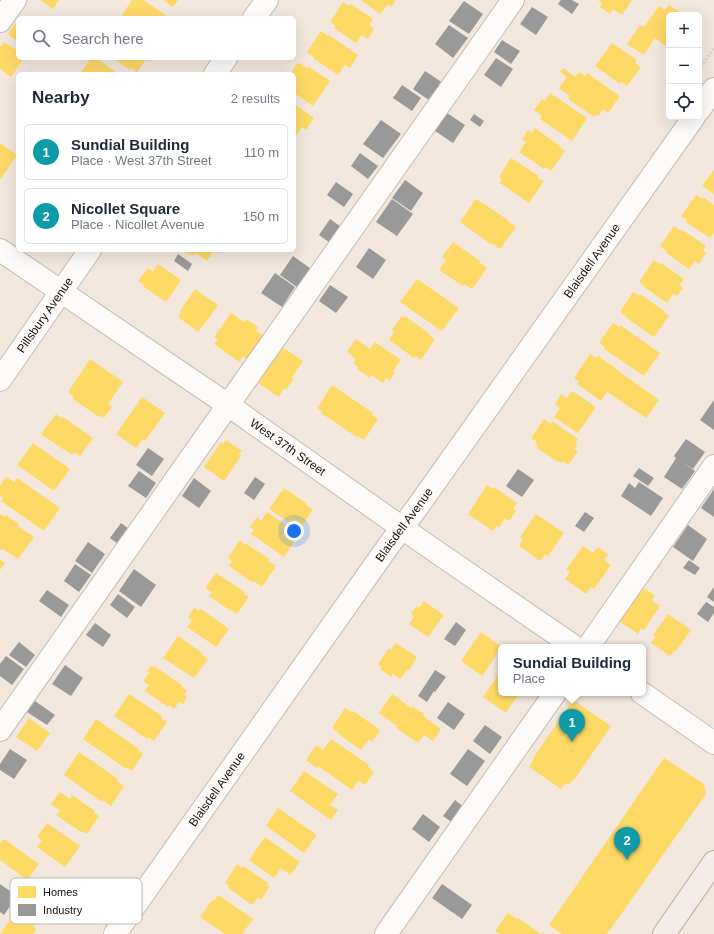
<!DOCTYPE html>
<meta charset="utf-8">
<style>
:root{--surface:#fff;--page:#f6f6f7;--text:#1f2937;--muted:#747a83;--line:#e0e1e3;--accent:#635b52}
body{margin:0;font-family:Helvetica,sans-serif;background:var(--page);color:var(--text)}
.controls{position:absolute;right:12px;top:12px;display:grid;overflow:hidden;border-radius:6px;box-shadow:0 4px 16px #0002}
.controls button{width:36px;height:36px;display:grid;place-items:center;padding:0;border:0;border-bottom:1px solid var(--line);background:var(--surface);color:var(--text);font:20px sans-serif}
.you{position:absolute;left:294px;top:531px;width:14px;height:14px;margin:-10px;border:3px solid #fff;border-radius:50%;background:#1a73e8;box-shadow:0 0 0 6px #1a73e833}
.badge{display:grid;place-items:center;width:26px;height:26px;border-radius:50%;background:var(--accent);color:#fff;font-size:13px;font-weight:700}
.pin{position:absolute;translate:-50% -33px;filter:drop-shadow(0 1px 2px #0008)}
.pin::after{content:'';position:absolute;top:21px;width:14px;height:12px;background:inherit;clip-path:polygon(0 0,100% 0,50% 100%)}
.popup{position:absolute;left:498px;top:644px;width:148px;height:52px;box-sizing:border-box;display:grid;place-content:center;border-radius:6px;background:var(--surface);filter:drop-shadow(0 1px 3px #0005);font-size:13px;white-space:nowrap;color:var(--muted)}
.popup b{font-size:15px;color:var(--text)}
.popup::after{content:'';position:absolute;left:50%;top:100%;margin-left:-8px;border:8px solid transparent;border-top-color:var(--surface)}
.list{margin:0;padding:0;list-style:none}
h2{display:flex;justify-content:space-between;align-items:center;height:52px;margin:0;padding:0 16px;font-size:17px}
h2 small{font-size:13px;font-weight:400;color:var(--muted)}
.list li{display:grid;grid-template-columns:26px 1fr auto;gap:12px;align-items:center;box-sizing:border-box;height:56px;margin:0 8px 8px;padding:0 8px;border:1px solid var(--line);border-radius:6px}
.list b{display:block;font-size:15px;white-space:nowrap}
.list p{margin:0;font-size:13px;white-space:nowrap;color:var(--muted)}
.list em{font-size:13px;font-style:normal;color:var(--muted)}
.icon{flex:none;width:22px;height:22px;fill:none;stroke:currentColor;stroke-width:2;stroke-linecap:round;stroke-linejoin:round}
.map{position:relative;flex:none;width:714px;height:934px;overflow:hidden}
.search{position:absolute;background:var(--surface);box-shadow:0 4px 16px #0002;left:16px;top:16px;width:280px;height:44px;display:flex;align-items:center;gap:10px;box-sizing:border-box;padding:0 14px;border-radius:6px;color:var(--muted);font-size:15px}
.panel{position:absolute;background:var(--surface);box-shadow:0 4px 16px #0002;left:16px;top:72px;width:280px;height:180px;border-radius:6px}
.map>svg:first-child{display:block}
</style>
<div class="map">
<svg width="714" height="934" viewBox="0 0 714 934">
<rect width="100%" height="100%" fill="#f2e7dc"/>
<!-- homes -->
<path fill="#ffd966" d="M40 0H59L53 9Z
M132 0H143L167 16 166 18H125V17L122 15Z
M163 0H178L173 7Z
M361 0H396L391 7 388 4 380 14Z
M598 0H632L622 15 613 9 610 14 600 7 602 3Z
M343 2 350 6 351 4 373 19 369 25 374 29 368 39 362 35 356 43 334 28 336 26 330 22Z
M669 5 684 15H669V44L667 47 655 38 644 55 627 44 640 25 644 27 659 6 665 10Z
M18 20V42L8 34Z
M321 31 328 36 329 35 358 55 350 68 345 65 338 75 313 58 314 57 307 52Z
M4 42 18 51V58H24L11 77 0 69V47Z
M612 43 637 60 635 63 641 67 627 86 621 82 620 84 595 66Z
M91 58H96L119 74H80Z
M113 58H147L137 72 131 68 130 70Z
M297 63 299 64 300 63 307 68 308 66 330 81 313 106 294 93V74H290Z
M563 68 575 77 579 72 585 76 587 73 620 96 608 113 603 109 598 116 596 115 594 117 568 99 570 96 559 88 567 77 560 72Z
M550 93 587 118 572 141 540 119 542 116 534 110 542 99 545 101Z
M294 104 314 118 306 130 302 127 295 137H294Z
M535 128 560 146 559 147 565 151 551 171 545 167 544 169 519 152 526 142 522 139 528 130 532 133Z
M0 143 17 155 0 180Z
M511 158 539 176 538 178 544 181 529 203 500 183 502 179 499 177Z
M714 170V194L702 186Z
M696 195 702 199 703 197 714 205V233L710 238 686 222 687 220 681 216Z
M476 199 483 204V203L509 221V222L516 227 500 249 493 244 492 245 460 222Z
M674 226 680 231 681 229 706 246 703 250 706 253 699 264 695 261 689 269 665 252 666 251 660 246Z
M453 242 480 261 479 262 487 268 472 289 464 284 463 286 439 270 446 260 442 257Z
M181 250H221L219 253 214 250 207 261 196 253 194 256 188 253 187 254Z
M654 260 660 264 661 263 684 279 679 285 683 288 677 296 673 294 667 303 644 287 645 286 639 282Z
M158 264 181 280 166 302 143 286 144 285 138 281 148 268 153 272Z
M417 279 459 308 442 331 400 302Z
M195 289 218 305 203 326H202L198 332 178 317 181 312 180 311Z
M633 292 639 296 640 294 664 311V312L669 316 654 337 625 317 626 316 620 312Z
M231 313 244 322 246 319 258 327 256 331 263 335 247 359 243 356 239 362 214 344 218 339 214 337Z
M402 316 404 318 405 316 430 334 429 335 435 339 421 360 416 356 414 358 389 340 394 332 392 330Z
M613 323 619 327 620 325 660 353 644 376 604 349 605 347 599 343Z
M356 339 370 349 375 342 401 360 393 371 395 372 390 380 386 378 383 383 372 375 370 378 357 369 358 367 353 363 356 359 347 352Z
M282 347 303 361 292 377 294 378 286 390 284 388 279 397 255 381 271 357 274 359Z
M590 354 596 358 598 356 621 372V373L659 400 646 418 607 392 601 401 577 384 579 382 574 378Z
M90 359 123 382 108 404 112 407 104 418 100 416 99 417 73 399 74 397 68 392Z
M332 385 373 413 372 415 378 419 364 440 358 436 357 437 321 413 322 411 317 408Z
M572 391 596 407 578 433 554 417 560 408 555 404 561 394 567 398Z
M142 397 165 413 145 441 143 439 136 448 116 434Z
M56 414 62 419 63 417 93 438 80 456 74 452 72 455 41 434Z
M544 419 551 424 552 421 578 439 575 444 577 445 575 449 578 451 568 465 562 461 561 463 558 461V462L537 448 538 446 535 445 537 442 531 438Z
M226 440 242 451 239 454 241 456 224 481 204 467 221 442 223 444Z
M33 443 70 469 54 491 17 465Z
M6 477 14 482 17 478 60 508 44 531 1 501 3 498 0 496V486Z
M487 485 493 489 494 487 517 503 513 509 516 511 509 521 505 518 499 528 497 526 493 531 468 514Z
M284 488 307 504 306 505 313 510 300 528 294 524 293 525 269 509Z
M267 512 299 534 284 557 251 534 254 529 250 527 257 517 261 521Z
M0 514 5 517 6 515 19 524 18 526 34 537 18 559 3 549 2 550 0 549Z
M536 514 564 533 548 556 545 554 540 561 519 546 523 539 520 537Z
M240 540 244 544 245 543 269 559 268 561 276 566 262 587 254 581 253 583 229 566 232 561 228 558Z
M583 546 593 553 598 547 608 554 604 560 611 565 594 589 591 587 586 594 565 579 570 572 566 570Z
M0 560 5 563 0 570Z
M216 573 245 592 244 594 249 597 237 614 232 610 231 611 209 596 212 592 205 588Z
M644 588 655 596 652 601 660 606 644 630 641 628 638 634 619 621 638 590 641 592Z
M424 601 444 615 428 637 409 624 414 616 411 614 416 606 419 608Z
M194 608 199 611 201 609 229 629 216 647 187 627 192 620 188 617Z
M668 614 691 630 676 651 675 650 670 656 651 643 655 637 653 635Z
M481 632 501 646 496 652 497 654 482 676 461 661Z
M178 636 202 653 201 654 208 659 194 678 163 658Z
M396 643 417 657 409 670 408 669 400 679 393 674 391 677 380 669 382 667 378 664 389 648 391 650Z
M151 666 153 667 154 666 183 686 182 687 187 691 184 695 187 697 183 704 179 702 174 709 169 705 168 707 145 691 149 685 143 681 150 672 147 671Z
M501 671V693H519L506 713 483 697Z
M129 694 162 716 161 718 167 722 154 741 148 737 147 739 114 716Z
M392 694 411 708 412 706 424 714 423 716 441 729 433 741 424 735 418 743 396 728 397 726 379 713Z
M573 700 611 726 574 780 573 779 569 785 566 783 561 789 529 767 534 759 533 758Z
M345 708 351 712 353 711 380 730 372 742 369 739 361 750 337 733 338 732 332 728Z
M29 718 50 733 37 751 16 737Z
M96 719 139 749 138 750 143 754 132 771 126 767 125 768 83 739Z
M331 739 369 765 368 767 374 772 365 785 358 781 352 790 318 766 317 768 306 760 316 745 323 750Z
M79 752 118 779 117 781 124 786 111 806 103 800 102 802 64 775Z
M664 758 704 784 706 794 607 934H562L549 925Z
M304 771 338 794 330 805 338 810 331 820 290 791Z
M60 792 70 799 72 795 95 811 94 813 99 816 87 834 82 831 81 832 56 815 60 810 51 804Z
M278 808 317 835 304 853 266 826Z
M47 823 80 846 65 867 37 847 42 840 37 837Z
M265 837 300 862 290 875 281 868 274 878 249 860Z
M4 839 39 864 27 880 0 860V844Z
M237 864 242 868 243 866 268 883 267 885 270 886 261 900 258 897 252 905 228 888 229 886 225 883Z
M218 895 253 919 242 934H225L200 917 212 900 214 901Z
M24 900 42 912 33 926 36 929 33 934H0Z
M508 913 517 919 518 918 541 934H500L495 931Z"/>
<!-- industry -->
<path fill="#999" d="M561 0H572L579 4 572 14 558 4Z
M464 1 483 14 469 34 449 21Z
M532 7 548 17 536 35 520 24Z
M449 25 468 38 453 58 435 44Z
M502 40 520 51 511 64 494 52Z
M496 58 513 69 501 87 484 75Z
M425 71 446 85 433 103 413 89Z
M402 85 421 98 412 111 393 98Z
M447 113 465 125 453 143 435 131Z
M474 114 484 121 480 127 470 120Z
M381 120 401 134 383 158 363 144Z
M360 153 378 166 368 179 351 166Z
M405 180 423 193 411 211 392 198Z
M336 182 353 194 344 207 327 195Z
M392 199 413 214 397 236 376 222Z
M330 219 344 229 333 245 319 235Z
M369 248 386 260 373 279 356 267Z
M178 254 192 264 188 271 174 261Z
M293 256 314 271 301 290 280 275Z
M275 273 295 287 282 307 261 293Z
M330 285 348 297 336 313 319 301Z
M714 400V430L700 420Z
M686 439 705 452 693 469 682 462 695 471 682 489 664 477 676 458 674 456Z
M148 448 164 459 152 476 136 465Z
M639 468 654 478 648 486 633 476Z
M518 469 534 480 522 497 506 486Z
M139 471 156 483 146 498 128 486Z
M255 477 265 484 254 500 244 493Z
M194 478 211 491 199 508 182 496Z
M639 482 663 498 651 516 621 496 629 483 635 488Z
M714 489V517L701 508Z
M585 512 594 518 584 532 575 526Z
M121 523 132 531 121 546 110 538Z
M688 525 707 539 693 561 673 547Z
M88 542 105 554 92 573 75 561Z
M689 560 700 568 695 575 683 568Z
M75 564 91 575 79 592 64 581Z
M134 569 156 585 141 607 119 591Z
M714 587V602L707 597Z
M47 590 69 605 61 617 39 601Z
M118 594 135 607 127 618 110 605Z
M706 602 714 607V613L708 622 697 614Z
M456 622 466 630 455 646 444 639Z
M95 623 111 635 103 647 86 635Z
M19 642 35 655 26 667 9 655Z
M6 656 24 669 12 685 0 676V664Z
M65 665 83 678 71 696 52 684Z
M435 670 446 677 435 692 434 691 427 702 418 696Z
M35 701 55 715 47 725 27 712Z
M448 702 465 714 454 730 437 718Z
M485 725 502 737 490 754 473 741Z
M10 749 27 760 14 779 0 770V764Z
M468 749 485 761 467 786 450 774Z
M455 800 465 808 453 823 443 816Z
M423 814 440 827 429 842 412 829Z
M0 884 17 896 4 915 0 912Z
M442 884 472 905 462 919 432 898Z"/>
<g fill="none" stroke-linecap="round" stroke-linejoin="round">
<!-- minor casing -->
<g stroke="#c5bcb4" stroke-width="24">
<g id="minor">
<path d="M254 18 267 0"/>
<path d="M0 21 15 0"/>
<path d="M215 74 226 58"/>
<path d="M699 110 714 89"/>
<path id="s1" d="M0 250 228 405 425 544 575 647"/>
<path id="s2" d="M0 380 90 250"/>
<path d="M588 647 714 466"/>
<path d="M642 693 714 743"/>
<path d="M0 730 228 405 513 0"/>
<path id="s3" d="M115 934 389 545 416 509 694 117"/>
<path d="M386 934 555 693"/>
</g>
</g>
<!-- major casing -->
<g stroke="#baaca3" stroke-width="24">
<path id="major" d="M664 934 714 862"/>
</g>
<!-- path -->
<path stroke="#d5d2cf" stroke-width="2.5" stroke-dasharray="2 2" stroke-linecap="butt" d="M699 70 714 48"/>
<!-- minor -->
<use href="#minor" stroke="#fdfbfa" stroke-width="22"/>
<!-- major -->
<use href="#major" stroke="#f3ece9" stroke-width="22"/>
</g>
<g text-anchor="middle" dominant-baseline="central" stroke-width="4" stroke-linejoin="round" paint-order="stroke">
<!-- street labels -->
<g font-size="12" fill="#160f08" stroke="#fff">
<text stroke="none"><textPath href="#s3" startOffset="825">Blaisdell Avenue</textPath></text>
<text stroke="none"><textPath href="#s2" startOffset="79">Pillsbury Avenue</textPath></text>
<text stroke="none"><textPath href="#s1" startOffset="349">West 37th Street</textPath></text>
<text stroke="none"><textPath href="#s3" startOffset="501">Blaisdell Avenue</textPath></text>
<text stroke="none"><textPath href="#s3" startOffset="177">Blaisdell Avenue</textPath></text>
</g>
</g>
<!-- legend -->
<rect x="10" y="878" width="132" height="46" rx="6" fill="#fff" stroke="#b9b7b5" stroke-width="1"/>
<rect x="18" y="886" width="18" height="12" fill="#ffd966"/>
<rect x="18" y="904" width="18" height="12" fill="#999"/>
<g font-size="11" fill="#160f08">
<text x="43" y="896">Homes</text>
<text x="43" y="914">Industry</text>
</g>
</svg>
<div class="controls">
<button>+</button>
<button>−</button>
<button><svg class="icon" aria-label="locate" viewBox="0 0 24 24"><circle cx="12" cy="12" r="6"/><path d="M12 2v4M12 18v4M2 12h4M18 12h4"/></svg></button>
</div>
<div class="you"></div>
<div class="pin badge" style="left:572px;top:742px;background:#0f9aa8">1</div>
<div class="popup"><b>Sundial Building</b>Place</div>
<div class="pin badge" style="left:627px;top:860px;background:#0f9aa8">2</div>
<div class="search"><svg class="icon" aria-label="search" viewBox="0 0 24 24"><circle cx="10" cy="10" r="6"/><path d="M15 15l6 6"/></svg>Search here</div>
<section class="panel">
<h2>Nearby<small>2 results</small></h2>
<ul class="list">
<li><span class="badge" style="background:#0f9aa8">1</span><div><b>Sundial Building</b><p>Place · West 37th Street</p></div><em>110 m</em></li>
<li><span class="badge" style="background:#0f9aa8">2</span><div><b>Nicollet Square</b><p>Place · Nicollet Avenue</p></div><em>150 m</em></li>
</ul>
</section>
</div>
